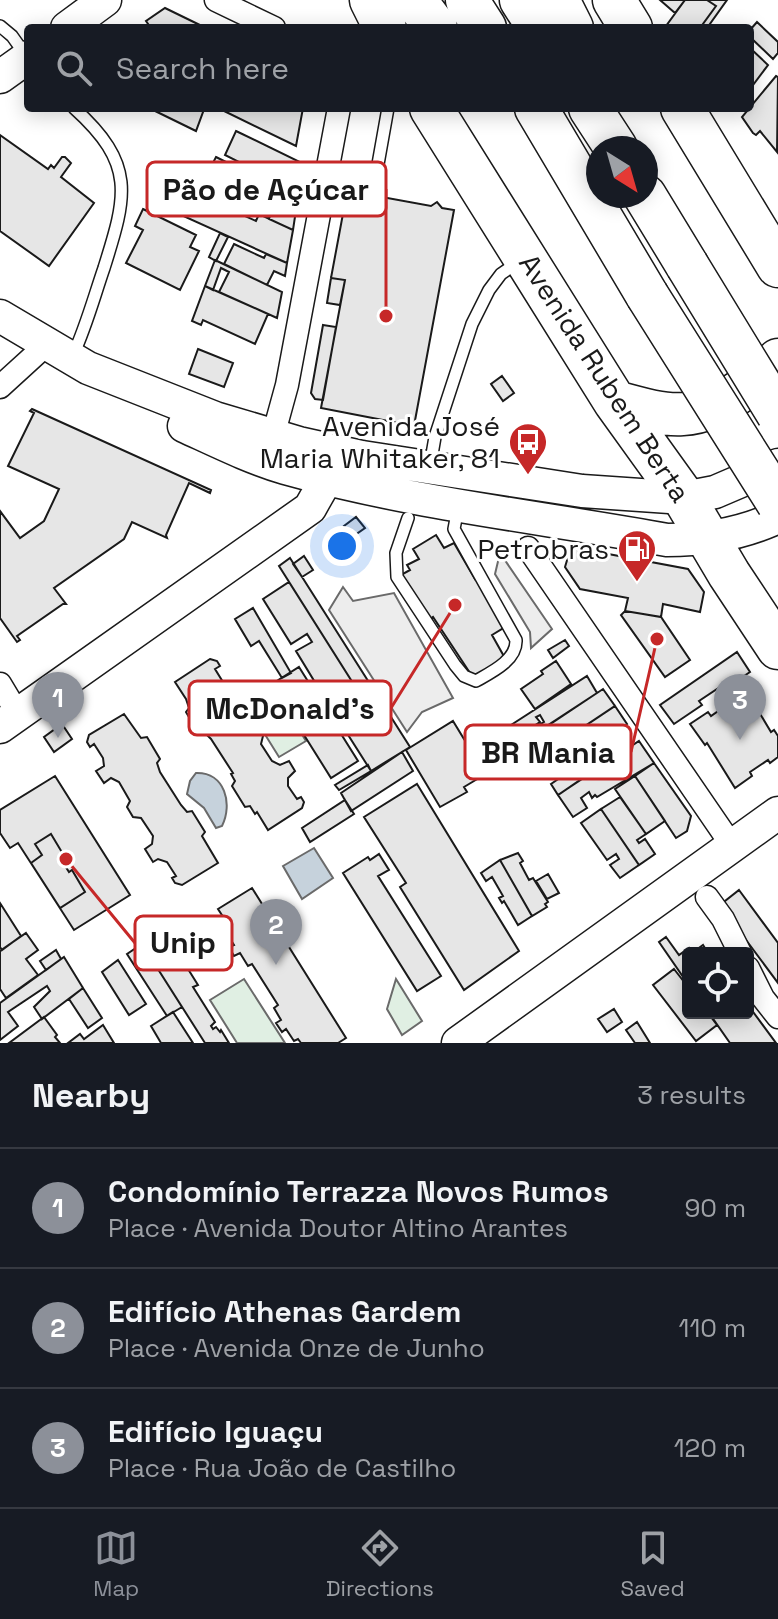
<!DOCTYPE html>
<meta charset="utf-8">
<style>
:root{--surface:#171b24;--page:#20242c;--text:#f1f3f6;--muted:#9ea1a6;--line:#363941;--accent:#8c9099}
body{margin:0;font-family:"Space Grotesk",sans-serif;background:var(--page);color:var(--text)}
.controls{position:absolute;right:24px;bottom:24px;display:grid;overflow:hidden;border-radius:8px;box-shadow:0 4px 20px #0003}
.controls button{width:72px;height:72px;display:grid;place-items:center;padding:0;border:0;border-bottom:2px solid var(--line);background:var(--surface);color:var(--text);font:40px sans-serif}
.compass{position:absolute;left:586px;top:136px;width:72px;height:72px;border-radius:50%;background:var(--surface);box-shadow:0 4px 20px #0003;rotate:143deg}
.you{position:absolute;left:342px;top:546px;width:28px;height:28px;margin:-20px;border:6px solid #fff;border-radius:50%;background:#1a73e8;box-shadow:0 0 0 12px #1a73e833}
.badge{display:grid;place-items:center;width:52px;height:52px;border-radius:50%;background:var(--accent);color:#fff;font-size:26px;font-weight:700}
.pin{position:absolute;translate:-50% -66px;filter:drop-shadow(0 2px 4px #0008)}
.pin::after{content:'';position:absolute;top:42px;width:28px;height:24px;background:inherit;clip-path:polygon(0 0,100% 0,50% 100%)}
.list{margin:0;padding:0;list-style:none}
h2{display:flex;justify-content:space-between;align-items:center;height:104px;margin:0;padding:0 32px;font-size:34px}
h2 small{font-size:26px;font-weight:400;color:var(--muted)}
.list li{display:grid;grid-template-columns:52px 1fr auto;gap:24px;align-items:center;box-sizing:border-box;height:120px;padding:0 32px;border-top:2px solid var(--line)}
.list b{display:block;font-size:30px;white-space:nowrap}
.list p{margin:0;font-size:26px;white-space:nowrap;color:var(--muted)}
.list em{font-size:26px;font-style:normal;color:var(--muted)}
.icon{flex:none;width:44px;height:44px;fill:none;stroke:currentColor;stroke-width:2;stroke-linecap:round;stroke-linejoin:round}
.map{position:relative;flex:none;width:778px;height:1043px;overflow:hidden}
.search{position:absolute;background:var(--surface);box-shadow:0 4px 20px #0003;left:24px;right:24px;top:24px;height:88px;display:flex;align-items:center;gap:20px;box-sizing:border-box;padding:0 28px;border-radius:8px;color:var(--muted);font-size:30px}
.sheet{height:464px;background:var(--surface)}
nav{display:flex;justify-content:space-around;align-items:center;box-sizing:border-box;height:112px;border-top:2px solid var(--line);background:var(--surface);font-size:22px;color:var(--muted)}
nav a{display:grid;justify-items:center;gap:4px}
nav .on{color:var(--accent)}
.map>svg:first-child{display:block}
</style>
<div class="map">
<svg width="778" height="1043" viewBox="0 0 778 1043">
<rect width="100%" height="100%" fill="#fff"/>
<!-- green -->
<path fill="#e0efe3" stroke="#6a6a6a" stroke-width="2" d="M273 688 306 741 279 757 246 704Z
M244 979 285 1043H237L210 1000Z
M396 979 422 1021 402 1035 387 1009Z"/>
<!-- parking -->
<path fill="#ededed" stroke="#6a6a6a" stroke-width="2" d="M500 553 552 629 531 648 530 632 495 574Z
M343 587 353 601 394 593 453 698 422 712 407 732 329 610Z"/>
<!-- water -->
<path fill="#c6d2dc" stroke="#6a6a6a" stroke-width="2" d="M196 773C225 772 233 804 222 826L216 828 204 808 187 794 190 781Z
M314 848 333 878 302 899 283 866Z"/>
<!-- building -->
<path fill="#e6e6e6" stroke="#1a1a1a" stroke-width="2" d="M660 0H685L675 13Z
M685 0H707L716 6 700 28H669L666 26Z
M707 0H727L707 28H700L716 6Z
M165 8 206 28H151L146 21Z
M757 22 778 42V53L773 59 750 37V30Z
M750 48 768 65 750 89Z
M776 76 778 77 777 152 760 131 756 135 753 133 742 117Z
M149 108H203V112L196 131Z
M218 108H303L296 146Z
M236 131 304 164 298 197 254 176 257 171 225 155Z
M0 135 48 169 51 165 54 168 62 157H65L71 163 61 177 94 203 49 266 0 231Z
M216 157 254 176 253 179 298 197 293 230 269 219 271 213 204 180Z
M208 190 248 209 245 216 256 221 259 214 293 230 287 263 170 210 174 195 186 201 188 195 202 202Z
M360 193 431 206 437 202 442 208 454 210 414 426 321 408 345 280 331 278 345 203 358 205Z
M143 209 196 235 190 247 199 251 180 290 126 263 143 230 135 226Z
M220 233 228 237 216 261 209 257Z
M234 244 264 258 266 254 287 263 285 276 274 271 267 285 224 264Z
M215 260 282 292 277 318 219 292 229 272 221 268 213 290 205 286Z
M331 278 345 280 340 305 327 303Z
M205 286 268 314 255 344 203 320 201 325 192 321Z
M323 325 336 327 323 400 315 399 311 393Z
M198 349 233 363 224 387 189 374Z
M502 376 514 393 503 401 491 384Z
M32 409 211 490 210 493 189 483 166 535 167 538 132 522 124 539 54 588 66 604H63L17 636 20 640 17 642 0 618V511L20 538 44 521 59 489 8 466 34 413 30 411Z
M356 517 365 528 352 537 344 526Z
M436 535 444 548 454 543 475 579 480 576 505 627 492 635 506 660 474 679 433 617 427 621 399 576 410 570 407 565 419 559 413 549Z
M571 547 688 569 704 592 700 612 663 604 661 617 625 611 628 598 580 589 565 567Z
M304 556 313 570 302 577 293 564Z
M290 558 410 747 371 771 324 697 351 680 279 566Z
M289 582 351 680 324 697 296 651 312 642 307 634 291 644 263 599Z
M253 608 291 673 282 678 259 641 251 646 235 619Z
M625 611 661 617 690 660 665 677 621 615Z
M565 640 569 646 553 658 548 650Z
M737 652 750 672 729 686 726 683 699 701 702 705 674 724 660 705Z
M210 659 217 661 220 666 215 669 223 682H228L231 687 240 682 245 692 238 699 239 708 250 725 257 727 263 736 261 744 272 761 280 765 289 761 295 771 288 778V786L297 799 301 797 304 802 302 808 268 830 257 812 255 814 250 806 245 807 232 786 235 781 231 774 233 773 211 739 205 733 199 734 186 712 189 708 186 699 175 682Z
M556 661 571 684 535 709 521 689 543 674 541 671Z
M299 667 358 761 331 778 272 684Z
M587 676 597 693 542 729 539 725 544 722 540 715 536 717 540 722 518 736 511 725Z
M744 687 771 732 774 730 778 736V757L770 763 768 760 750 772 752 776 735 788 707 743 705 745 690 724 708 712 711 716 728 704 726 700Z
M603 689 615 706 534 760 527 749 552 735 549 731 545 733 543 729Z
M615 706 627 724 546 777 534 760Z
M124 714 141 738 147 737 160 759 157 763 160 772 181 805 187 812 192 811 205 832 202 836 218 863 182 885 175 883 172 878 176 876 167 862 158 859 153 862 145 849 152 844 153 836 141 818 133 817 127 807 130 801 119 782 111 778 104 783 96 771 104 766 103 758 94 744 90 747 87 742 89 735Z
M453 721 464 739 467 737 489 772 464 787 467 792 440 807 406 750Z
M62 724 72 739 54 752 44 737Z
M606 737 618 754 558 795 551 784 564 775 559 768 565 765 570 772 573 769 577 774 580 773 571 760Z
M639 741 654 763 597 797 595 795 592 798 589 792 581 798 587 808 573 817 558 795Z
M402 752 413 771 351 811 341 793Z
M654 763 691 816 687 831 676 838 635 776Z
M368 765 371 771 339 790 335 785Z
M55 776 130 895 74 930 18 843 10 848 0 833V810Z
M635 776 665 821 646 834 615 789Z
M417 784 519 951 464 990 400 887 406 883 364 817Z
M620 797 646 834 637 840 639 843 645 839 655 854 639 865 601 809Z
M345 800 354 814 310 842 302 828Z
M601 809 639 865 620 878 610 865 619 859 616 854 607 860 581 823Z
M51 834 66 859 62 861 69 872 72 870 85 892 60 908 31 863 42 855 35 844Z
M518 853 523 861 520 863 529 880 533 878 548 902 545 904 547 907 532 916 500 860Z
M379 854 389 870 378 876 441 976 417 991 343 873 368 857 370 860Z
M500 860 532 916 518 925 504 901 502 903 499 898 503 896 492 877 486 881 481 873Z
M548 874 559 893 547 899 536 881Z
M252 888 346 1038 338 1043H301L298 1039 294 1041 286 1029 282 1032 276 1023 281 1020 274 1008 278 1005 252 964 248 966 240 953 234 956 229 947 234 945 226 932 231 929 218 909Z
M739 890 778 943V983L720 905Z
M0 903 21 936 2 950 0 947Z
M163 929 198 985 193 987 215 1022 211 1026 213 1029 216 1027 220 1032 221 1030 229 1043H205L142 944Z
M26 933 38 950 26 959 38 975 6 998 0 989V951Z
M666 937 679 955 689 948 692 953 703 945 708 953H688V984L659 942Z
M142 944 182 1007 167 1016 127 954Z
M56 950 61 959 46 970 40 961Z
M64 957 83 988 42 1019 34 1007 50 991 47 986 8 1012 18 1026 0 1040V1003Z
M118 960 146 1004 129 1015 102 972Z
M674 969 688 987 686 998 688 1013H708L717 1025 696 1041 653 985Z
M83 988 102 1018 88 1028 69 999Z
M748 1005 776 1043H730L709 1013H748Z
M614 1009 622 1022 607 1032 598 1019Z
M173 1012 193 1043H161L151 1026Z
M44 1017 57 1035 55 1037 60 1043H9Z
M637 1022 650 1043H635L626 1030Z
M103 1025 114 1043H68L80 1034 84 1039Z"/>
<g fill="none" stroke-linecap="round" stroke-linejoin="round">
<!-- lane casing -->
<g stroke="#1a1a1a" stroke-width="14">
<path id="lane" d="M0 26 12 36 27 57
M327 168 350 176 375 181 388 108
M73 355C86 327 94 297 104 268 127 195 136 164 74 108
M430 466 435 437 472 324 489 290 501 274 517 263
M408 518 396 553 397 577 455 665 464 676 476 681C492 672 517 660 516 640L454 529 458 508"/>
</g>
<!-- street casing -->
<g stroke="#1a1a1a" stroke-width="25">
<path id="street" d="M216 0 274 28
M0 387 46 345
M273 436 287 385 339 108
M528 548 733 847
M0 684 18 714
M707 897 723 919 740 953
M748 968 763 998 778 1017"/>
</g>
<!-- secondary casing -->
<g stroke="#1a1a1a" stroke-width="35">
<path id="secondary" d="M67 28 105 0
M0 77 28 57
M0 316 88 368 215 418 299 443 362 457 582 491 684 498 715 492 778 465
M184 426C217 441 251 458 285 468 409 503 541 517 667 540 705 540 744 533 778 517
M0 727 310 508 327 478 332 460
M458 1043 778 813"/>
</g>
<!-- highway casing -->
<g stroke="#1a1a1a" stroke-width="45">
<path id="highway" d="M371 0 385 28
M415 0 436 28
M467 0 485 28
M521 0 539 28
M558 0 572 28
M614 0 631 28
M431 108 615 402 684 498 729 574 778 648
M536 108 647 295
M590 108 616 148
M682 108 778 266
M645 196 687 265
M615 402C672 418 695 423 745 388 757 379 769 372 778 360"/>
</g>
<!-- lane -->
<use href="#lane" stroke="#fff" stroke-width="11"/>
<!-- street -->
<use href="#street" stroke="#fff" stroke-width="22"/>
<!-- secondary -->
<use href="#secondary" stroke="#fff" stroke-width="32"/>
<!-- highway -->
<use href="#highway" stroke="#fff" stroke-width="42"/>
<!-- highway-bridge casing -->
<g stroke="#1a1a1a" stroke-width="45" stroke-linecap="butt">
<path id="highway-bridge" d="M687 265 778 414
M647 295 778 503"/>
</g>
<!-- highway-bridge -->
<use href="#highway-bridge" stroke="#fff" stroke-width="42"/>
</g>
<!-- icons -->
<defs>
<g id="bus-pin" transform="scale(2)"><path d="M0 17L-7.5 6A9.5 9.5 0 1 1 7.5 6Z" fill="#c62828" stroke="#fff"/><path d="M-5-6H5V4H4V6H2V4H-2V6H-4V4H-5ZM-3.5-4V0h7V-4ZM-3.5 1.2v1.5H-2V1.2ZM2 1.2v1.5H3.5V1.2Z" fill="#fff"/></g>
<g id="fuel-pin" transform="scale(2)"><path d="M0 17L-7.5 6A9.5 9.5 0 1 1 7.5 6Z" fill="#c62828" stroke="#fff"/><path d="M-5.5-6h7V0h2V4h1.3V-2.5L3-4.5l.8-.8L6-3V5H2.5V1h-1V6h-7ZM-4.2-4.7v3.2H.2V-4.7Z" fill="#fff"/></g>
</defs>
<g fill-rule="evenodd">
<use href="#bus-pin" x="528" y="442"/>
<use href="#fuel-pin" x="637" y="549"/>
</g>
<g text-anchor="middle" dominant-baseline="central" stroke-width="6" stroke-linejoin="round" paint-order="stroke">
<!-- street labels -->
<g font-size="28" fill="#1a1a1a" stroke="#fff">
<text transform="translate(605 378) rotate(57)">Avenida Rubem Berta</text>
</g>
<!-- poi labels -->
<g font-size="28" fill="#1a1a1a" stroke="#fff" text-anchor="end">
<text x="500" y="426">Avenida José<tspan x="500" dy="32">Maria Whitaker, 81</tspan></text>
<text x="609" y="549">Petrobras</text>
</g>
</g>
<!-- callouts -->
<path fill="none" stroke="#c62828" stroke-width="3" d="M386 316L386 189M455 605L391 708M657 639L631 752M66 859L135 943"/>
<g fill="#c62828" stroke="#fff" stroke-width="3">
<circle cx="386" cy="316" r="8"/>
<circle cx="455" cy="605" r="8"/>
<circle cx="657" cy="639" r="8"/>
<circle cx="66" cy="859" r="8"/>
</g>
<g fill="#fff" stroke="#c62828" stroke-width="3">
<rect x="147" y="162" width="239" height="54" rx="8"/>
<rect x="189" y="681" width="202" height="54" rx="8"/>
<rect x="465" y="725" width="166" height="54" rx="8"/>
<rect x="135" y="916" width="97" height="54" rx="8"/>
</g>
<g font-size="30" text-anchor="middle" font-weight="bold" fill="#1a1a1a">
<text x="266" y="200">Pão de Açúcar</text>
<text x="290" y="719">McDonald's</text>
<text x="548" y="763">BR Mania</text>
<text x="183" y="953">Unip</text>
</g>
</svg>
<div class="controls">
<button><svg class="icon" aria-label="locate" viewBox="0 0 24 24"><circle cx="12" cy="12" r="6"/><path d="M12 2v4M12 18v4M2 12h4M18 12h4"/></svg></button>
</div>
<svg class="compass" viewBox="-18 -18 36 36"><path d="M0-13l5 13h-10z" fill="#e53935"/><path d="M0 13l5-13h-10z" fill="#9ea1a6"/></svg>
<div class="you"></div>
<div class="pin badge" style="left:58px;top:738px">1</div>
<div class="pin badge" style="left:276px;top:965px">2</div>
<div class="pin badge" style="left:740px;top:740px">3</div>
<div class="search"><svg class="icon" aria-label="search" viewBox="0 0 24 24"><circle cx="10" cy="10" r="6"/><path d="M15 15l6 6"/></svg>Search here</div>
</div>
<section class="sheet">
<h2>Nearby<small>3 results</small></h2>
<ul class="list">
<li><span class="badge">1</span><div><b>Condomínio Terrazza Novos Rumos</b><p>Place · Avenida Doutor Altino Arantes</p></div><em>90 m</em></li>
<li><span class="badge">2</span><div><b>Edifício Athenas Gardem</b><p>Place · Avenida Onze de Junho</p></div><em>110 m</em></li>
<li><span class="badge">3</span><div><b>Edifício Iguaçu</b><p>Place · Rua João de Castilho</p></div><em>120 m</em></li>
</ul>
</section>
<nav>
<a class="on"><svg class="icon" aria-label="map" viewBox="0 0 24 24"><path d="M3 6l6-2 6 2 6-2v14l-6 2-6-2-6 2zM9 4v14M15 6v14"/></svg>Map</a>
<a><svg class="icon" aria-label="directions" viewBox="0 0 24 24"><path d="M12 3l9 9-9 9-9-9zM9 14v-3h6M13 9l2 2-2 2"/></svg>Directions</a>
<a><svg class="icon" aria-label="saved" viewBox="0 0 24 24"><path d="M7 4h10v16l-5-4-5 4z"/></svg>Saved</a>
</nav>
